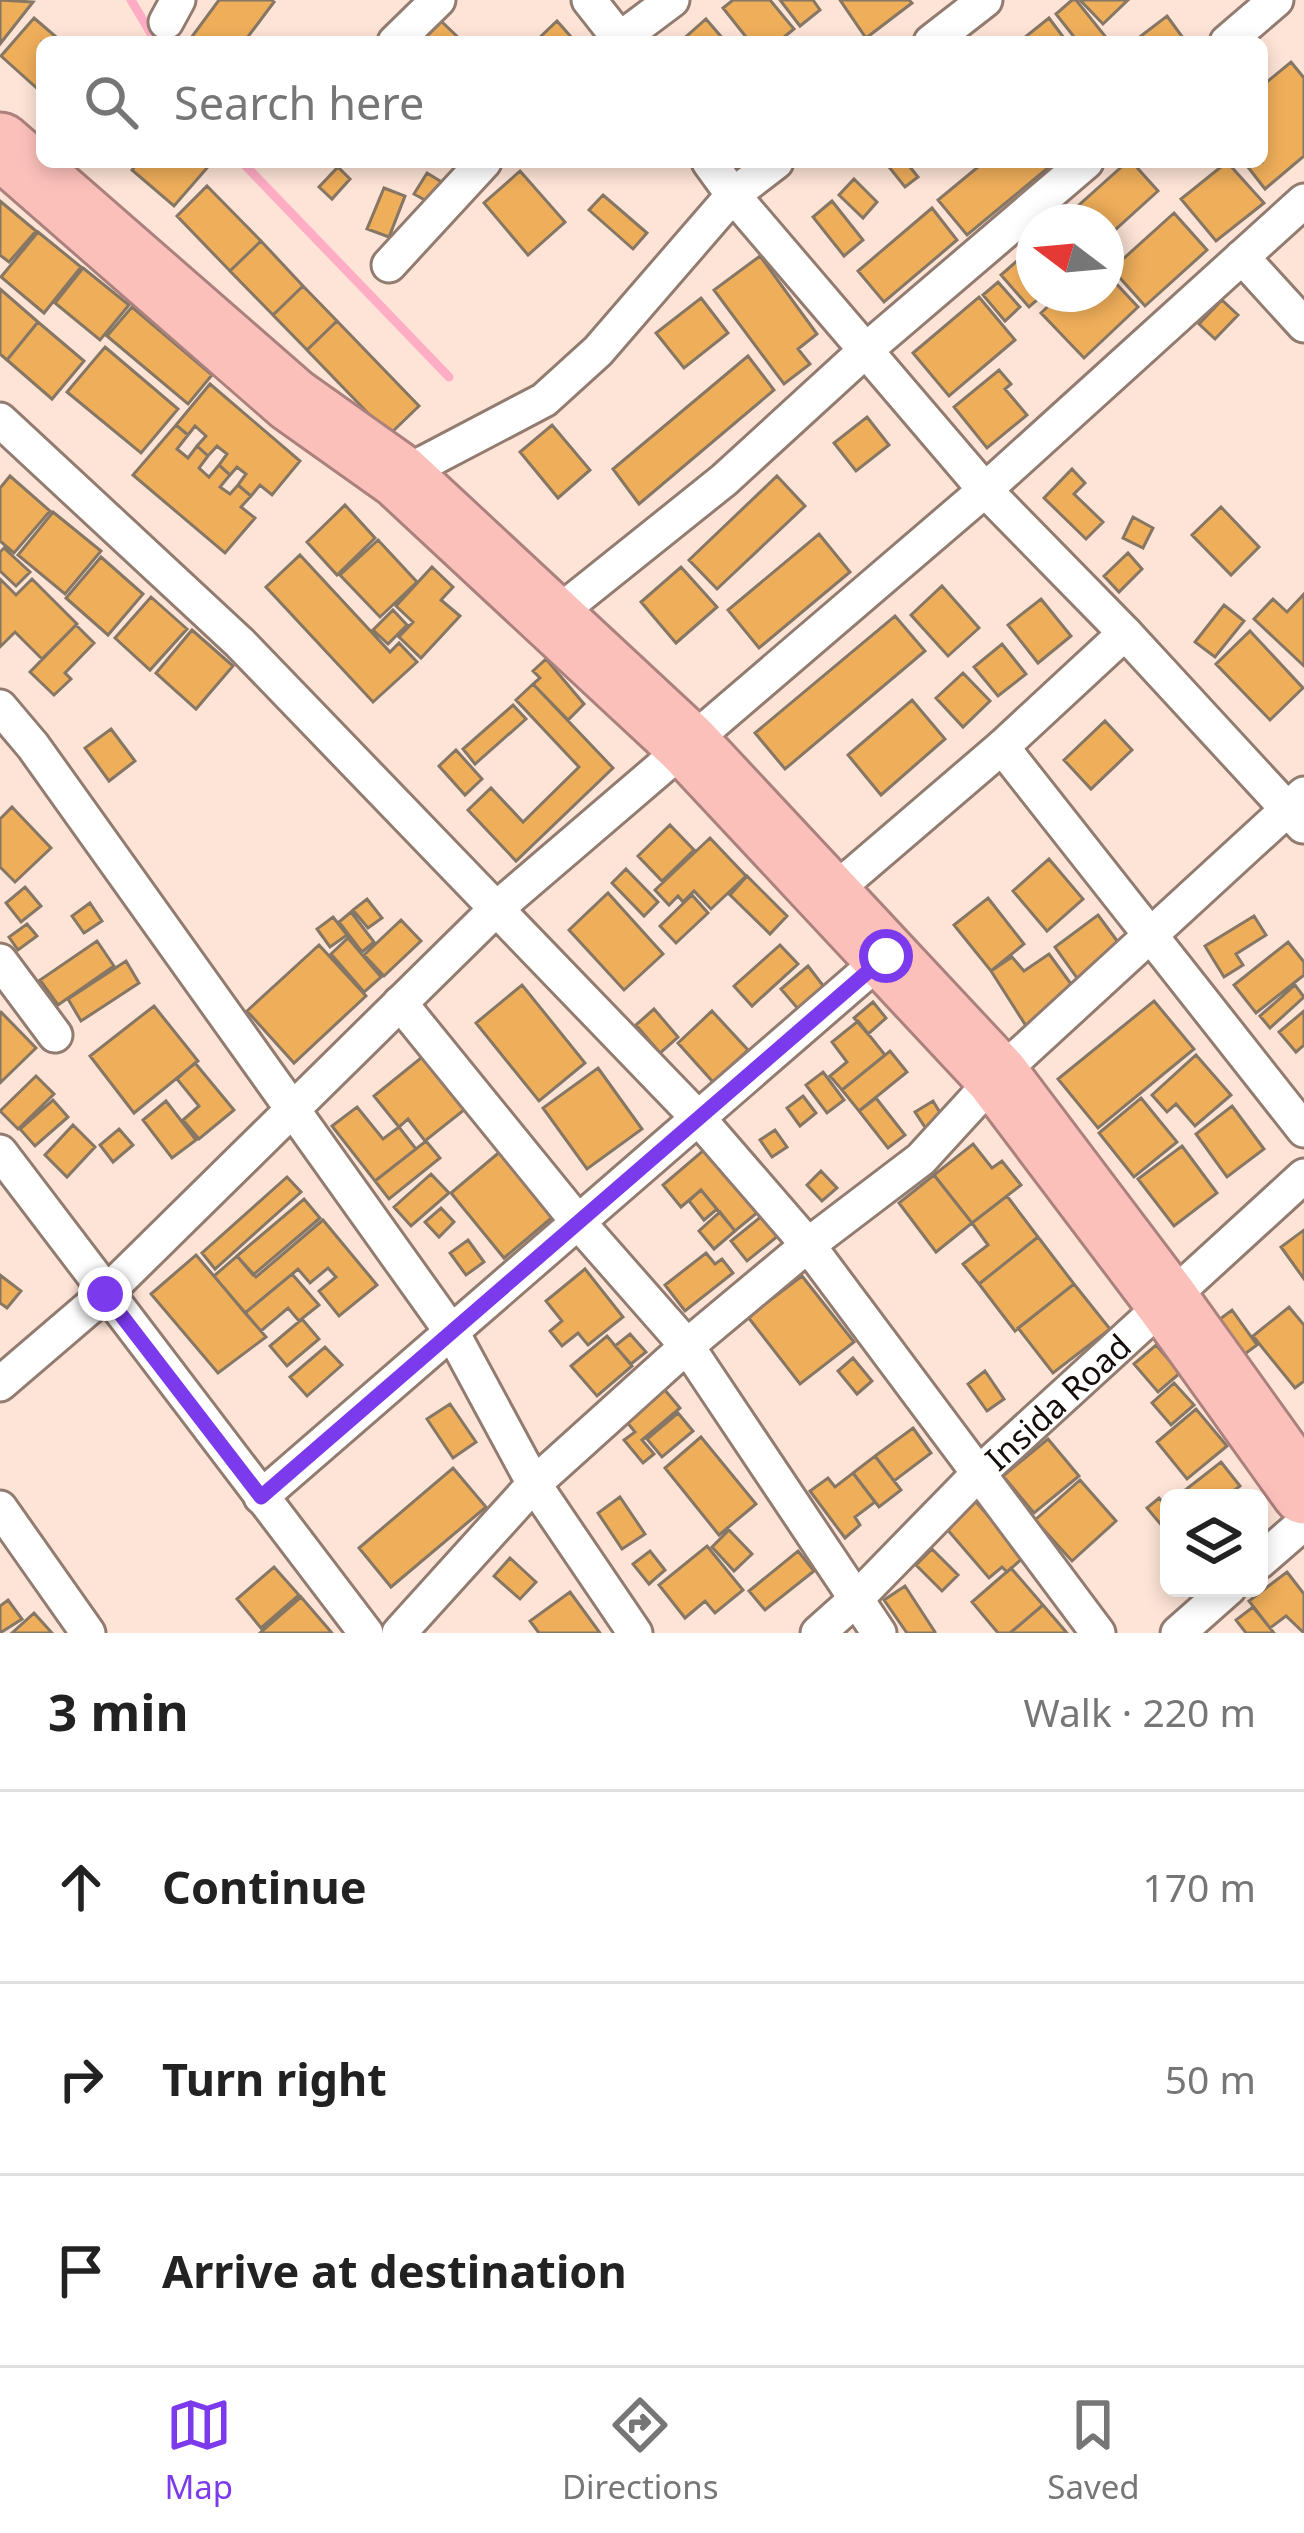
<!DOCTYPE html>
<meta charset="utf-8">
<style>
:root{--surface:#fff;--page:#f6f6f6;--text:#222;--muted:#767676;--line:#e0e0e0;--accent:#7c3aed}
body{margin:0;font-family:"Noto Sans",sans-serif;background:var(--page);color:var(--text)}
.controls{position:absolute;right:36px;bottom:36px;display:grid;overflow:hidden;border-radius:18px;box-shadow:0 6px 18px #0003}
.controls button{width:108px;height:108px;display:grid;place-items:center;padding:0;border:0;border-bottom:3px solid var(--line);background:var(--surface);color:var(--text);font:60px sans-serif}
.compass{position:absolute;left:1016px;top:204px;width:108px;height:108px;border-radius:50%;background:var(--surface);box-shadow:0 6px 18px #0003;rotate:286deg}
.stop{position:absolute;width:36px;height:36px;margin:-27px;border:9px solid #7c3aed;border-radius:50%;background:#fff}
.stop.end{background:#7c3aed;border-color:#fff;box-shadow:0 3px 12px #0008}
.list{margin:0;padding:0;list-style:none}
h2{display:flex;justify-content:space-between;align-items:center;height:156px;margin:0;padding:0 48px;font-size:51px}
h2 small{font-size:39px;font-weight:400;color:var(--muted)}
.list li{display:grid;grid-template-columns:78px 1fr auto;gap:36px;align-items:center;box-sizing:border-box;height:192px;padding:0 48px;border-top:3px solid var(--line)}
.list b{display:block;font-size:45px;white-space:nowrap}
.list em{font-size:39px;font-style:normal;color:var(--muted)}
.icon{flex:none;width:66px;height:66px;fill:none;stroke:currentColor;stroke-width:2;stroke-linecap:round;stroke-linejoin:round}
.map{position:relative;flex:none;width:1304px;height:1633px;overflow:hidden}
.search{position:absolute;background:var(--surface);box-shadow:0 6px 18px #0003;left:36px;right:36px;top:36px;height:132px;display:flex;align-items:center;gap:30px;box-sizing:border-box;padding:0 42px;border-radius:18px;color:var(--muted);font-size:45px}
.sheet{height:732px;background:var(--surface)}
nav{display:flex;justify-content:space-around;align-items:center;box-sizing:border-box;height:168px;border-top:3px solid var(--line);background:var(--surface);font-size:33px;color:var(--muted)}
nav a{display:grid;justify-items:center;gap:6px}
nav .on{color:var(--accent)}
.map>svg:first-child{display:block}
</style>
<div class="map">
<svg width="1304" height="1633" viewBox="0 0 1304 1633">
<rect width="100%" height="100%" fill="#fee4d7"/>
<g fill="none" stroke-linecap="round" stroke-linejoin="round">
<!-- stream -->
<path stroke="#ffadc5" stroke-width="9" d="M131 0 156 42
M242 162 449 377"/>
</g>
<!-- building -->
<path fill="#efae5a" stroke="#867664" stroke-width="3" d="M0 0 33 2 0 44Z
M219 0H271L274 2 244 42H188Z
M733 0H770L794 29 778 42H750L723 8Z
M780 0H813L820 10 800 26Z
M840 0H909L912 3 866 38Z
M1072 0H1076L1109 41 1078 42 1056 14Z
M1080 0H1128L1103 24Z
M1167 16 1186 42H1133Z
M34 18 62 42H42L40 91 1 56Z
M1049 18 1067 42H1019Z
M706 19 724 40 680 42Z
M441 21 463 42H421Z
M557 21 573 39 569 42H535Z
M1291 62 1304 78V156L1265 189 1244 162H1262V86Z
M138 162H200L207 168 174 206 132 170Z
M885 162H906L918 177 905 187Z
M984 162H1055L967 235 938 200Z
M1127 162H1132L1158 191 1106 238V222H1060Z
M1227 162 1264 203 1216 241 1181 199Z
M338 167 350 179 332 199 319 187Z
M520 171 565 222 528 255 484 203Z
M427 173 445 184 432 204 414 194Z
M854 179 877 202 863 218 839 195Z
M207 186 261 241 230 271 177 216Z
M384 188 405 196 389 237 367 229Z
M603 195 647 233 633 249 589 210Z
M0 201 36 231 9 262 0 255Z
M832 201 863 240 844 256 813 217Z
M932 208 957 240 884 302 858 271Z
M1174 213 1207 250 1145 306 1112 269Z
M38 232 81 267 44 313 1 277Z
M261 241 303 286 273 315 230 271Z
M1034 246V294H1044L1029 307 1001 275Z
M760 256 817 334 798 349 810 364 784 384 714 290Z
M83 268 129 305 100 340 55 303Z
M1110 277 1138 307 1084 358 1041 313 1061 294H1084L1088 298 1092 294H1106V281Z
M998 282 1020 307 1005 321 983 295Z
M303 286 337 321 307 350 273 315Z
M0 289 38 322 7 360 0 354Z
M979 297 1015 340 949 396 913 353Z
M701 298 728 333 684 368 656 333Z
M1222 300 1238 315 1215 339 1199 324Z
M132 307 212 375 188 404 107 336Z
M337 321 419 406 389 435 307 350Z
M38 322 84 361 52 399 7 360Z
M105 347 178 409 141 453 67 392Z
M748 356 774 390 639 504 613 469Z
M999 370 1011 384 1005 389 1027 415 987 448 954 407Z
M210 384 300 461 272 495 260 485 251 496 238 485 246 474 237 467 230 475 219 465 227 454 217 446 208 456 197 446 206 436 195 426 188 435 176 425Z
M867 417 889 445 856 471 834 443Z
M176 425 188 435 177 449 188 458 197 446 208 456 199 468 209 477 219 465 230 475 220 487 230 494 238 485 251 496 241 507 255 518 225 553 133 475Z
M552 425 590 470 558 498 520 452Z
M1072 469 1085 483 1074 494 1103 522 1086 539 1044 498Z
M10 476 50 511 14 553 0 541V488Z
M777 476 805 506 717 589 689 560Z
M345 505 375 538 337 575 307 542Z
M1221 507 1259 547 1231 575 1192 535Z
M53 512 101 551 65 594 18 555Z
M1133 517 1153 528 1143 548 1123 538Z
M819 534 850 572 759 648 728 610Z
M378 540 417 582 380 617 340 575Z
M4 548 30 572 16 586 0 571V552Z
M1128 553 1142 569 1119 592 1104 576Z
M300 555 390 652 399 643 417 662 373 702 266 587Z
M101 557 143 594 108 635 66 598Z
M432 567 453 587 441 600 460 616 421 658 399 637 413 622 396 606Z
M681 567 717 607 676 643 641 602Z
M0 579 16 595 32 579 77 624 42 659 15 632 0 647Z
M942 586 979 628 948 656 911 615Z
M1304 594V666L1254 619 1273 599 1287 612Z
M151 597 187 629 150 670 115 638Z
M1041 599 1071 636 1038 663 1008 625Z
M1224 605 1244 621 1215 657 1195 642Z
M393 610 407 625 388 644 373 630Z
M895 616 925 651 785 769 755 733Z
M76 625 94 643 65 673 71 679 54 695 30 672Z
M192 630 233 666 196 709 156 673Z
M1250 631 1303 688 1270 720 1216 664Z
M1002 644 1026 674 998 696 974 667Z
M546 659 584 704 568 720 533 684 540 678 533 671Z
M963 673 990 701 963 727 936 698Z
M533 684 613 768 516 861 468 810 491 788 523 822 579 767 516 700Z
M912 700 945 739 881 795 848 755Z
M513 705 526 719 475 764 463 749Z
M1105 721 1132 750 1091 789 1064 760Z
M111 729 135 761 109 781 85 748Z
M456 750 482 779 465 795 439 766Z
M12 807 51 848 15 882 0 867V819Z
M670 825 694 850 662 881 638 856Z
M710 838 746 876 711 909 694 891 683 902 678 896 669 905 655 890Z
M1049 859 1083 899 1047 931 1013 891Z
M626 869 658 902 644 916 612 883Z
M747 876 787 916 770 934 730 895Z
M25 887 41 906 21 922 6 903Z
M608 893 663 954 624 990 569 930Z
M692 895 708 913 676 943 660 926Z
M988 898 1024 944 991 971 954 925Z
M367 899 382 918 368 928 353 910Z
M90 903 102 921 84 933 72 916Z
M351 912 374 942 362 952 339 922Z
M1098 915 1126 953 1082 985 1055 947Z
M1254 916 1266 935 1236 954 1243 965 1224 977 1205 946Z
M333 917 347 935 330 947 317 929Z
M401 920 421 941 384 976 364 955Z
M27 924 37 936 18 950 9 937Z
M348 938 381 977 364 992 331 954Z
M97 941 114 966 58 1005 40 980Z
M1288 942 1304 962V975L1256 1013 1234 985Z
M319 945 366 996 294 1063 247 1011Z
M780 945 798 964 752 1006 734 986Z
M1049 954 1074 988 1028 1029 991 971 1012 957 1024 971Z
M126 961 139 983 81 1021 68 999Z
M808 966 825 988 799 1010 781 989Z
M522 985 585 1063 539 1101 476 1023Z
M1295 985 1304 997 1270 1028 1260 1016Z
M1154 1001 1194 1049 1098 1128 1058 1079Z
M873 1002 886 1018 868 1034 854 1018Z
M154 1006 198 1061 134 1113 90 1056Z
M654 1009 678 1037 660 1053 636 1025Z
M712 1011 748 1050 713 1082 678 1043Z
M1304 1011V1045L1296 1052 1279 1032Z
M1 1012 36 1048 0 1083V1012Z
M858 1021 885 1055 842 1090 830 1076 847 1062 832 1042Z
M432 1049 474 1102 425 1141 408 1119 399 1127 374 1096Z
M890 1051 907 1072 859 1111 842 1090Z
M1196 1055 1231 1095 1195 1126 1176 1104 1167 1112 1152 1095Z
M195 1063 234 1110 199 1139 183 1120 199 1106 177 1079Z
M598 1068 642 1129 587 1169 543 1108Z
M823 1072 844 1100 827 1113 806 1085Z
M36 1076 54 1094 18 1129 0 1111Z
M803 1096 816 1113 800 1126 787 1108Z
M876 1098 905 1135 888 1148 859 1111Z
M1141 1098 1177 1142 1134 1177 1099 1133Z
M53 1100 68 1117 35 1146 20 1129Z
M166 1101 196 1140 172 1158 143 1120Z
M933 1101 947 1124 930 1135 915 1112Z
M1232 1106 1264 1149 1227 1177 1196 1134Z
M357 1107 383 1139 399 1127 416 1149 375 1181 332 1126Z
M73 1125 95 1147 67 1177 45 1155Z
M119 1129 133 1145 113 1162 100 1145Z
M775 1130 787 1147 772 1157 760 1140Z
M426 1141 440 1158 389 1199 375 1181Z
M973 1144 992 1168 1002 1161 1021 1185 972 1223 934 1175Z
M1182 1146 1217 1193 1174 1226 1138 1179Z
M705 1149 758 1212 735 1231 701 1190 681 1207 663 1185Z
M502 1150 555 1215 504 1258 451 1193Z
M821 1171 837 1188 822 1201 807 1185Z
M431 1174 449 1193 411 1226 394 1207Z
M934 1175 972 1223 936 1252 899 1203Z
M287 1177 301 1192 215 1269 202 1253Z
M701 1190 717 1209 704 1220 689 1201Z
M1007 1196 1038 1237 979 1284 963 1264 988 1245 972 1223Z
M304 1199 320 1218 253 1275 237 1256Z
M441 1208 454 1222 439 1237 425 1222Z
M720 1212 735 1231 714 1249 699 1231Z
M763 1215 779 1235 747 1261 731 1241Z
M323 1220 377 1285 339 1316 319 1291 336 1277 328 1268 310 1283 298 1269 245 1313 214 1276 237 1256 256 1277Z
M1304 1230V1279L1281 1247Z
M1038 1237 1074 1284 1015 1331 979 1284Z
M468 1240 484 1262 466 1275 450 1253Z
M706 1253 715 1264 722 1259 733 1273 685 1311 665 1285Z
M196 1255 266 1337 218 1373 151 1294Z
M585 1269 623 1317 588 1345 578 1333 562 1346 550 1331 562 1321 546 1301Z
M292 1274 319 1305 299 1321 288 1308 261 1331 245 1313Z
M0 1275 21 1291 7 1308 0 1303Z
M802 1276 854 1342 800 1384 748 1317Z
M1074 1284 1110 1329 1053 1373 1018 1328Z
M1289 1307 1304 1325V1381L1295 1388 1253 1336Z
M1232 1310 1257 1345 1242 1356 1216 1322Z
M302 1319 319 1339 287 1366 270 1346Z
M630 1334 646 1352 631 1364 615 1346Z
M607 1336 632 1366 597 1396 571 1366Z
M1156 1345 1180 1373 1158 1392 1134 1364Z
M325 1347 342 1365 307 1396 290 1377Z
M853 1358 872 1381 857 1394 838 1371Z
M985 1371 1004 1399 987 1411 968 1384Z
M1174 1383 1194 1405 1171 1425 1152 1403Z
M664 1389 680 1408 642 1440 654 1454 643 1463 624 1440 635 1432 626 1421Z
M450 1404 476 1442 453 1458 427 1419Z
M1196 1409 1227 1446 1187 1479 1157 1442Z
M678 1413 693 1431 662 1457 647 1439Z
M913 1428 931 1453 894 1481 875 1456Z
M701 1437 756 1504 719 1535 665 1468Z
M1048 1439 1079 1476 1034 1513 1003 1476Z
M875 1456 901 1490 879 1507 853 1473Z
M1221 1462 1240 1486 1224 1498H1190L1184 1491Z
M453 1468 486 1507 391 1587 359 1548Z
M853 1473 875 1502 855 1517 860 1525 845 1538 810 1491 828 1478 835 1487Z
M1080 1480 1116 1521 1072 1561 1035 1520Z
M970 1495 1024 1557 1007 1572 1002 1567 989 1578 940 1521Z
M620 1497 645 1534 622 1549 598 1513Z
M1159 1498 1169 1509V1522L1163 1527 1147 1508Z
M729 1530 752 1554 734 1571 712 1547Z
M707 1546 743 1590 715 1613 705 1601 685 1618 659 1585Z
M932 1549 958 1575 942 1591 916 1565Z
M650 1551 665 1570 649 1584 633 1564Z
M798 1551 814 1571 765 1610 749 1591Z
M510 1558 536 1582 520 1599 494 1576Z
M274 1567 299 1595 261 1628 237 1599Z
M1011 1568 1043 1605 1010 1633H998L972 1602Z
M1287 1572 1304 1594V1633L1286 1616 1270 1628 1249 1601Z
M905 1586 935 1632 934 1633H907L884 1600Z
M570 1592 600 1633H539L530 1621Z
M301 1597 332 1633H260Z
M8 1600 22 1619 0 1633V1606Z
M1043 1605 1067 1633H1010Z
M1253 1607 1270 1628 1274 1633H1246L1236 1620Z
M34 1613 52 1633H12Z"/>
<g fill="none" stroke-linecap="round" stroke-linejoin="round">
<!-- street casing -->
<g stroke="#927b6f" stroke-width="39">
<g id="street">
<path d="M589 0 622 42"/>
<path d="M166 22 178 0"/>
<path d="M620 39 672 0"/>
<path d="M395 42 438 0"/>
<path d="M931 42 985 0"/>
<path d="M1227 42 1276 0"/>
<path d="M709 162 733 195 985 490 1125 633 1303 826"/>
<path d="M1242 257 1304 325"/>
<path d="M389 265 484 162"/>
<path d="M0 420 240 643 699 1119 808 1245 1098 1633"/>
<path d="M399 476 544 400 598 351 733 195 776 162"/>
<path d="M553 617 724 480 866 350 1086 162"/>
<path d="M0 707 33 746 453 1334 534 1484 635 1633"/>
<path d="M1002 747 1304 1130"/>
<path d="M827 897 1002 747 1125 633"/>
<path d="M0 961 55 1035"/>
<path d="M400 1003 578 1222 687 1346 879 1633"/>
<path d="M0 1152 366 1633"/>
<path d="M0 1384 105 1294 496 909 985 490 1304 201"/>
<path d="M261 1497 886 955"/>
<path d="M0 1508 88 1633"/>
<path d="M1259 1562 1304 1523"/>
<path d="M399 1633 534 1484 687 1346 808 1245 921 1159 997 1076 1304 794"/>
<path id="s1" d="M818 1633 856 1599 977 1475 1304 1176"/>
<path d="M1178 1633 1229 1588"/>
</g>
</g>
<!-- highway casing -->
<g stroke="#ab817d" stroke-width="69">
<path id="highway" d="M0 145 292 400 399 476 687 744 997 1076 1167 1301 1304 1492"/>
</g>
<!-- street -->
<use href="#street" stroke="#fff" stroke-width="33"/>
<!-- highway -->
<use href="#highway" stroke="#fcc0bb" stroke-width="63"/>
</g>
<g fill="none" stroke-linecap="round" stroke-linejoin="round">
<!-- route -->
<path stroke="#7c3aed" stroke-width="15" d="M105 1294 261 1497 886 956"/>
</g>
<g text-anchor="middle" dominant-baseline="central" stroke-width="10" stroke-linejoin="round" paint-order="stroke">
<!-- street labels -->
<g font-size="33" fill="#150d09" stroke="#fee4d7">
<text stroke="none"><textPath href="#s1" startOffset="333">Insida Road</textPath></text>
</g>
</g>
</svg>
<div class="controls">
<button><svg class="icon" aria-label="layers" viewBox="0 0 24 24"><path d="M12 4l9 5-9 5-9-5zM3 14l9 5 9-5"/></svg></button>
</div>
<svg class="compass" viewBox="-18 -18 36 36"><path d="M0-13l5 13h-10z" fill="#e53935"/><path d="M0 13l5-13h-10z" fill="#767676"/></svg>
<div class="stop" style="left:886px;top:956px"></div>
<div class="stop end" style="left:105px;top:1294px"></div>
<div class="search"><svg class="icon" aria-label="search" viewBox="0 0 24 24"><circle cx="10" cy="10" r="6"/><path d="M15 15l6 6"/></svg>Search here</div>
</div>
<section class="sheet">
<h2>3 min<small>Walk · 220 m</small></h2>
<ul class="list">
<li><svg class="icon" aria-label="ahead" viewBox="0 0 24 24"><path d="M12 20V5M6 11l6-6 6 6"/></svg><div><b>Continue</b></div><em>170 m</em></li>
<li><svg class="icon" aria-label="right" viewBox="0 0 24 24"><path d="M7 20v-9h11M14 6l5 5-5 5"/></svg><div><b>Turn right</b></div><em>50 m</em></li>
<li><svg class="icon" aria-label="arrive" viewBox="0 0 24 24"><path d="M6 21V4h12l-3 4 3 4H6"/></svg><div><b>Arrive at destination</b></div></li>
</ul>
</section>
<nav>
<a class="on"><svg class="icon" aria-label="map" viewBox="0 0 24 24"><path d="M3 6l6-2 6 2 6-2v14l-6 2-6-2-6 2zM9 4v14M15 6v14"/></svg>Map</a>
<a><svg class="icon" aria-label="directions" viewBox="0 0 24 24"><path d="M12 3l9 9-9 9-9-9zM9 14v-3h6M13 9l2 2-2 2"/></svg>Directions</a>
<a><svg class="icon" aria-label="saved" viewBox="0 0 24 24"><path d="M7 4h10v16l-5-4-5 4z"/></svg>Saved</a>
</nav>
